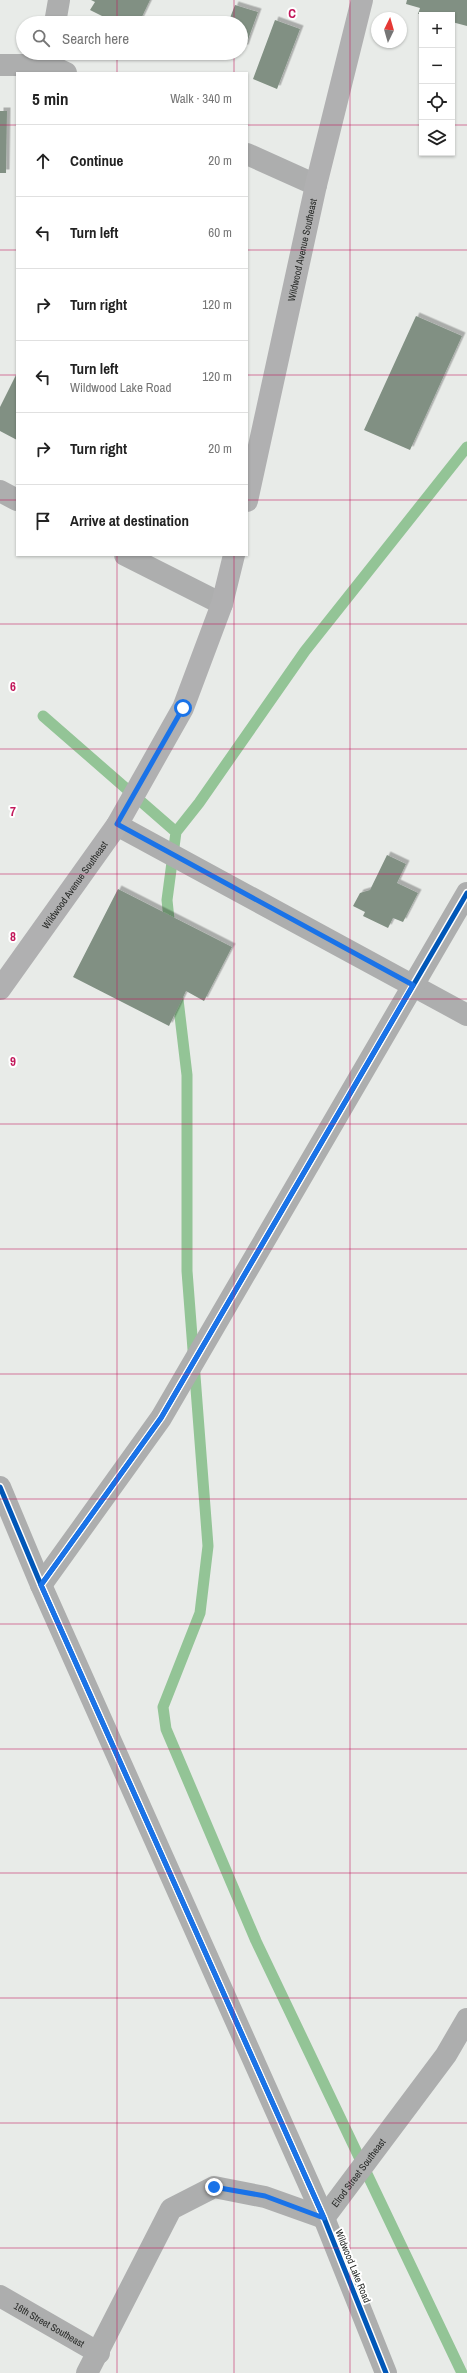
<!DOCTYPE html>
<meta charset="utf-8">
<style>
:root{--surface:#fff;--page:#f6f6f6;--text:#222;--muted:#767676;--line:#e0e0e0}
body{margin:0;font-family:"Archivo Narrow",sans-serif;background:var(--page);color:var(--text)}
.controls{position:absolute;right:12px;top:12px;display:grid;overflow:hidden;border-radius:0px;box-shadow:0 1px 3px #0004}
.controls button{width:36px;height:36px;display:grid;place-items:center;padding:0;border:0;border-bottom:1px solid var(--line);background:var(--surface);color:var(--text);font:20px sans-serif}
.compass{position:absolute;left:371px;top:12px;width:36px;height:36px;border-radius:50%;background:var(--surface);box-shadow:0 1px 3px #0004;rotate:5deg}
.stop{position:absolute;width:12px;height:12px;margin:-9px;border:3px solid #1a73e8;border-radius:50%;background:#fff}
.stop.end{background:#1a73e8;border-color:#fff;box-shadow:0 1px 4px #0008}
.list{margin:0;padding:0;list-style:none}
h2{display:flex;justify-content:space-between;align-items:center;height:52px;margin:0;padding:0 16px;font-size:17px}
h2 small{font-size:13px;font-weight:400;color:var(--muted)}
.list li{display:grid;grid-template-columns:26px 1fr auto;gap:12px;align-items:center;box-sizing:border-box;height:72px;padding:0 16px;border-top:1px solid var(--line)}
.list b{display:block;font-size:15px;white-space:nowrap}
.list p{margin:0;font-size:13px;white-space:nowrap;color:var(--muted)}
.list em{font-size:13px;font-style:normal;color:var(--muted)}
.icon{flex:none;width:22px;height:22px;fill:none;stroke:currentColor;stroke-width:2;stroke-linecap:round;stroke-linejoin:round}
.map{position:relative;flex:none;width:467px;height:2373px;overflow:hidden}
.search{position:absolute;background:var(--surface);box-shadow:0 1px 3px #0004;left:16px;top:16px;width:232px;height:44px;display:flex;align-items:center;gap:10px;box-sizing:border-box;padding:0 14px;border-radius:22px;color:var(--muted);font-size:15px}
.panel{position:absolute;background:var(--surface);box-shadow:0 1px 3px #0004;left:16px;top:72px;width:232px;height:484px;border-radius:0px}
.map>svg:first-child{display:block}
</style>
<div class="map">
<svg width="467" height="2373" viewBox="0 0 467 2373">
<defs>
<filter id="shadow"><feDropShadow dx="3.5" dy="-3.5" stdDeviation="0" flood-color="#0004"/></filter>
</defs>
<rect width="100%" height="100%" fill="#e8ebe8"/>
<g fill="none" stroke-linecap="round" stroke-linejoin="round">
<!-- stream -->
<path stroke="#93c496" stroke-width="11" d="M43 716 176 832
M170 929 167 900 176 832 199 803 305 651 467 447
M177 991 187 1075V1271L208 1546 200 1613 163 1707 166 1729 256 1941 462 2373"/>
</g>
<!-- building -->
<path fill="#819083" filter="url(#shadow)" d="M91 0H150L139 23H116L90 10 95 2Z
M407 0H467V26L452 22V15L418 14 420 8 406 4Z
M235 5 258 12 245 48 241 47V23H228Z
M275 20 300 29 277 89 253 79Z
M0 111H7L6 173H0Z
M416 316 462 336 410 450 364 430Z
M17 373V440L0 431V407Z
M387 855 406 864 397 883 418 893 403 922 393 918 388 928 363 916 365 912 353 906 360 893 370 890Z
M118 889 232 947 204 1001 186 991 169 1026 73 977Z"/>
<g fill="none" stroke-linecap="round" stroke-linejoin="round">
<!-- minor -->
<g stroke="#adaeae" stroke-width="22">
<path d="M55 23 59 0"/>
<path d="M0 65H49L66 73"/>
<path d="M247 154 316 185"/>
<path d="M0 491 17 500"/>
<path d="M125 555 222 604"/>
<path d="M117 825 467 1015"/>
<path d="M0 1487 41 1585 324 2218 386 2373"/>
<path d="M41 1585 161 1418 467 893"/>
<path id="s1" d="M0 2296 99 2353"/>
<path id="s2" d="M87 2373 171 2209 214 2187 265 2197 324 2218 446 2055 467 2019"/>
</g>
<!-- major -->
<g stroke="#b0b0b1" stroke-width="22">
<path id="s3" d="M247 501 316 185 362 0"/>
<path id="s4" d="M0 989 117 825 183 708 222 604 234 555"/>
</g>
<!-- cycleway casing -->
<g stroke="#fff" stroke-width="8">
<path id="cycleway" d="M0 1487 41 1585 324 2218 386 2373
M41 1585 161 1418 467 893"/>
</g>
<!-- cycleway -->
<use href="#cycleway" stroke="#0057b8" stroke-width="5"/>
</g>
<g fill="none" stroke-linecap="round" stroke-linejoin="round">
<!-- route -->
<path stroke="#1a73e8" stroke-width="5" d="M183 708 117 824 413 985 161 1418 41 1585 324 2218 265 2196 214 2187"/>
</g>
<!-- grid -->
<path fill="none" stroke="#c2185b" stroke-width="1" stroke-opacity="0.55" d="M117 0V23M234 0V23M350 0V2373M117 53V73M234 53V73M0 125H17M247 125H422M452 125H467M0 250H17M247 250H467M0 375H17M247 375H467M0 500H17M247 500H467M117 555V2373M234 555V2373M0 624H467M0 749H467M0 874H467M0 999H467M0 1124H467M0 1249H467M0 1374H467M0 1499H467M0 1624H467M0 1749H467M0 1873H467M0 1998H467M0 2123H467M0 2248H467"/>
<g text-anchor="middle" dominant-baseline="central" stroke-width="4" stroke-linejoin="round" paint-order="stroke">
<!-- street labels -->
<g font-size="10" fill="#282a28" stroke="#fff">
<text stroke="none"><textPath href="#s3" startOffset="257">Wildwood Avenue Southeast</textPath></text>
<text stroke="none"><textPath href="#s4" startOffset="128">Wildwood Avenue Southeast</textPath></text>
<text stroke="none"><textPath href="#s2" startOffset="404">Elrod Street Southeast</textPath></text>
<text transform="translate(353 2266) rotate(68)">Wildwood Lake Road</text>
<text stroke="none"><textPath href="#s1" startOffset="57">16th Street Southeast</textPath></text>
</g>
</g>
<g font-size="13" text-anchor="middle" font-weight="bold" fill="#c2185b" stroke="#fff" stroke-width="4" stroke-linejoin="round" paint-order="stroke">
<text x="292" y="18">C</text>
<text x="13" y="691">6</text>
<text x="13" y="816">7</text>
<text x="13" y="941">8</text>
<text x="13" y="1066">9</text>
</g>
</svg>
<div class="controls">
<button>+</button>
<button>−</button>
<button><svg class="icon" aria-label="locate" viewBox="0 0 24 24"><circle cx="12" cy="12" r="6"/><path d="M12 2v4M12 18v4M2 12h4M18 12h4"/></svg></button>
<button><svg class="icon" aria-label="layers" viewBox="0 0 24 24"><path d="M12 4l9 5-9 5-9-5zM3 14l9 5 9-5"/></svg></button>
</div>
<svg class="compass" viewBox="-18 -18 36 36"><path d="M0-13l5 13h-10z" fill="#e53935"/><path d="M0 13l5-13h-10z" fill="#767676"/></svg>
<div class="stop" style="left:183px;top:708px"></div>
<div class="stop end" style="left:214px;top:2187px"></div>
<div class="search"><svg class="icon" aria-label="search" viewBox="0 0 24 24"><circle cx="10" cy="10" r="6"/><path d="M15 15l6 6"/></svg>Search here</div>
<section class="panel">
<h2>5 min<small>Walk · 340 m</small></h2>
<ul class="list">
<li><svg class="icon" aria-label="ahead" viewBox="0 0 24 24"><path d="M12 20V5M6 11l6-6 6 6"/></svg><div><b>Continue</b></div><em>20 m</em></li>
<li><svg class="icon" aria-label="left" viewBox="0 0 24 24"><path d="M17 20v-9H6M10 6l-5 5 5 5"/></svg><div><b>Turn left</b></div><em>60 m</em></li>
<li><svg class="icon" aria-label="right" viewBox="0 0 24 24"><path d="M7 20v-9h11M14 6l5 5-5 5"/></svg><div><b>Turn right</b></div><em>120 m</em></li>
<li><svg class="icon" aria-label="left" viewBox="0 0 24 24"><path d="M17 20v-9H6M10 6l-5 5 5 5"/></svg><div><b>Turn left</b><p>Wildwood Lake Road</p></div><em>120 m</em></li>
<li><svg class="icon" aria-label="right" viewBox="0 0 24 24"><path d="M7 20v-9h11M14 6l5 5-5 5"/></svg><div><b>Turn right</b></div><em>20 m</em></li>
<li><svg class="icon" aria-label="arrive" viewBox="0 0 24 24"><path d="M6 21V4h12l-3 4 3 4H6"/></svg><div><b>Arrive at destination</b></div></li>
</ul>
</section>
</div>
